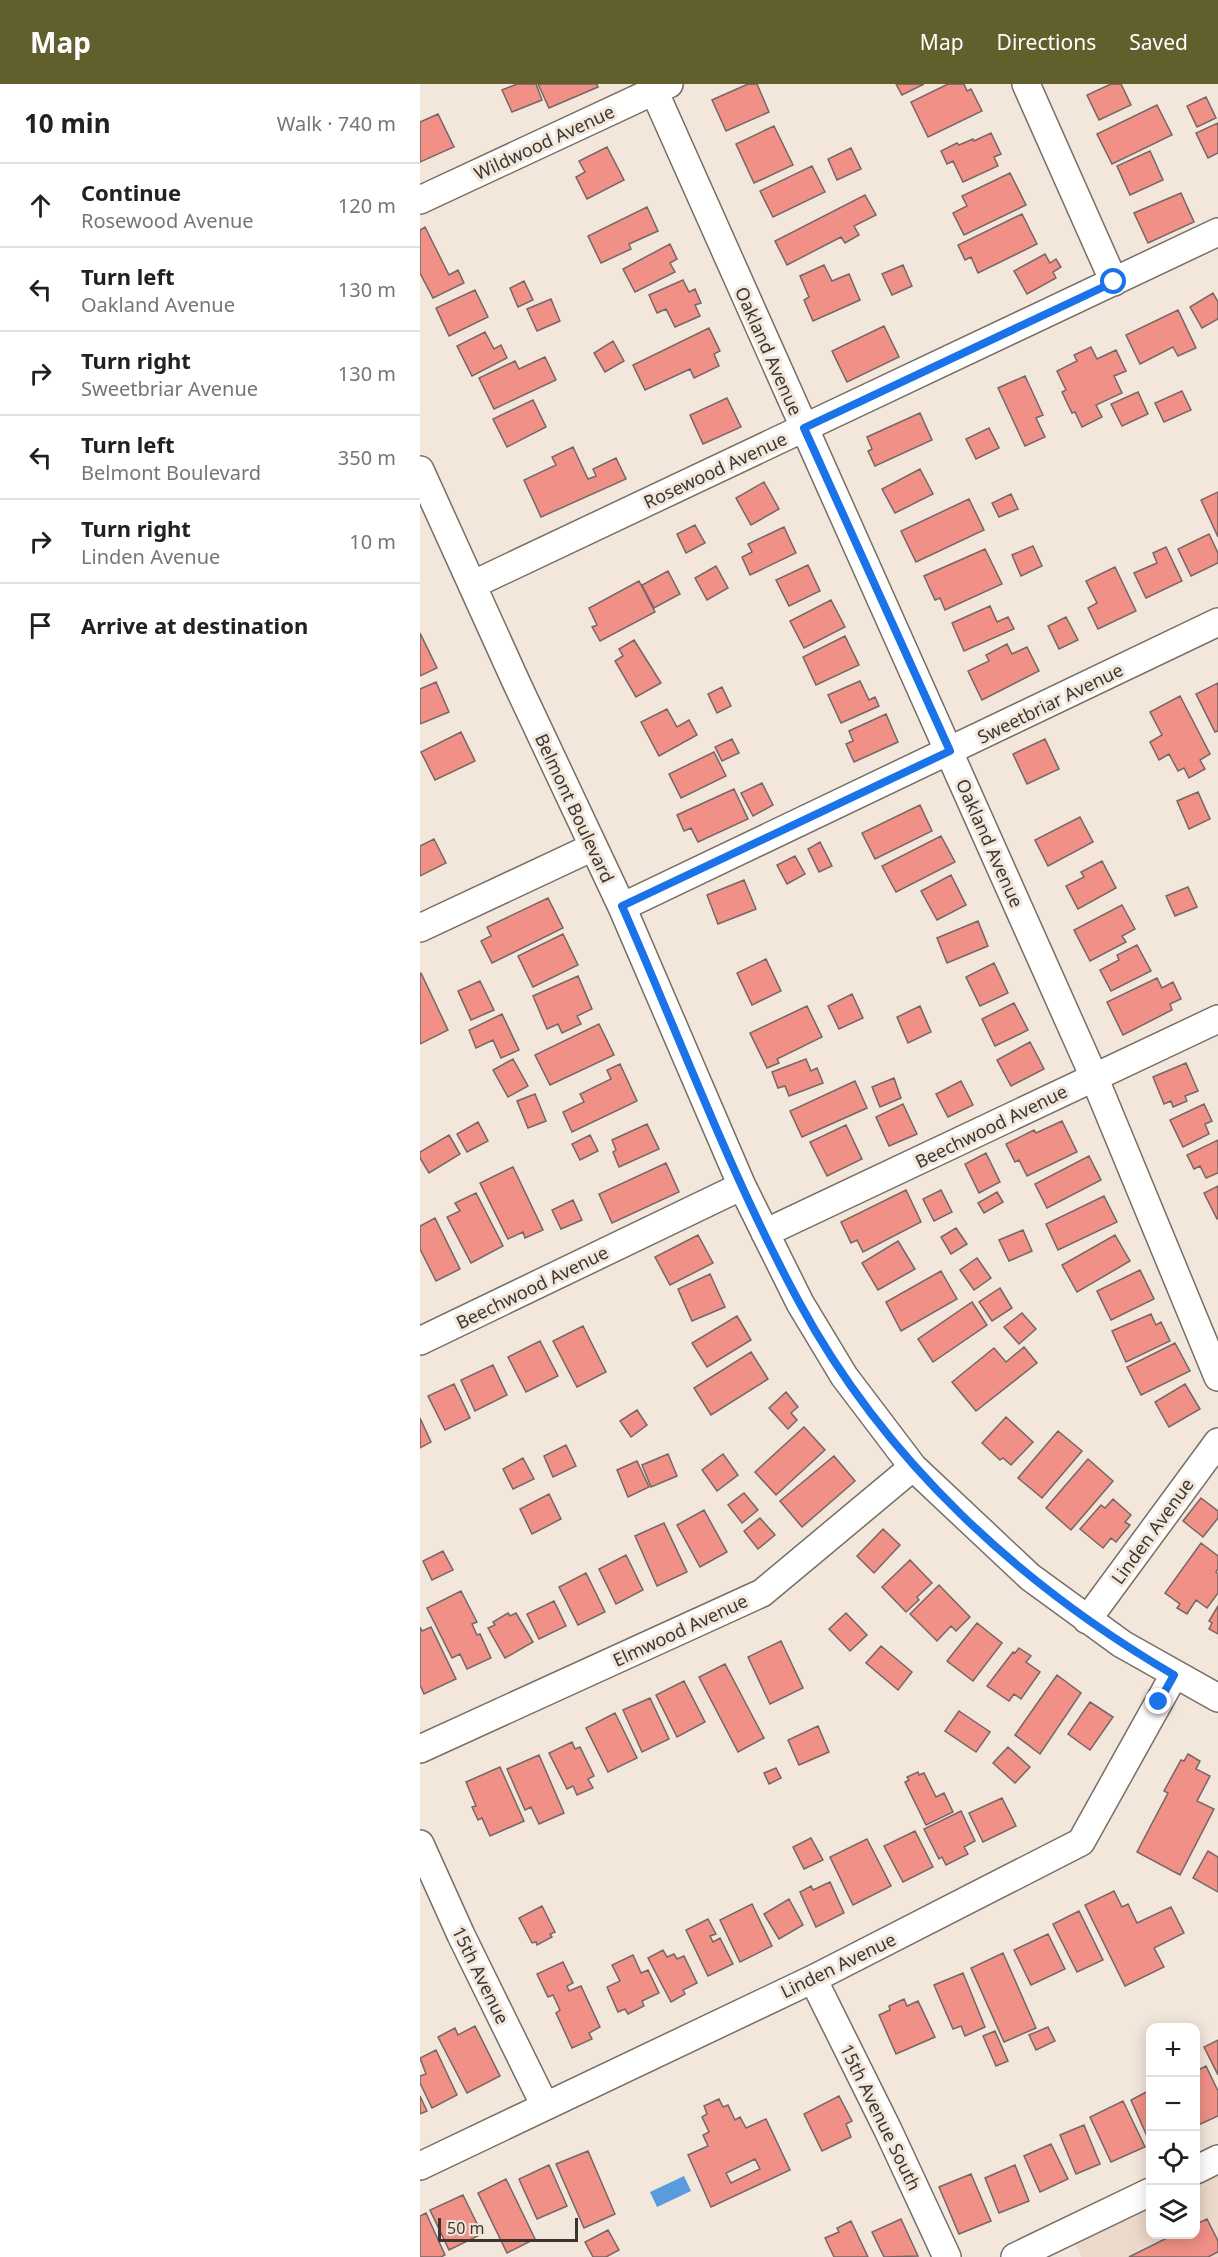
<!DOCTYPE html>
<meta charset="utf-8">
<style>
:root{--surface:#fff;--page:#f2f2f2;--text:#202124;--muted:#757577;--line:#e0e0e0;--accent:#61602d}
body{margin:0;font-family:"Noto Sans",sans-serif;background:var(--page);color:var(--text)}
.controls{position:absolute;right:18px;bottom:18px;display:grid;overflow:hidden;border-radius:12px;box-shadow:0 3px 15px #0003}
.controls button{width:54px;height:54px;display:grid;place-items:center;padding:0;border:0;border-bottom:2px solid var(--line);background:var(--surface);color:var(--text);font:30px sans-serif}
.scale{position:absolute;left:18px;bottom:15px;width:140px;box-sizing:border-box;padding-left:6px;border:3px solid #3b3632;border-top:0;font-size:16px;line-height:21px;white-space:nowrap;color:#3b3632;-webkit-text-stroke:4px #f3e6db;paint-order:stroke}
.stop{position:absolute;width:18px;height:18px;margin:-14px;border:4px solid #1a73e8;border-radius:50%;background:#fff}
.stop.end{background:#1a73e8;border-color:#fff;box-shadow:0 2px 6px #0008}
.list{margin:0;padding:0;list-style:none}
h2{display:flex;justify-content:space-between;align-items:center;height:78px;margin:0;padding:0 24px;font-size:26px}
h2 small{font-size:20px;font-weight:400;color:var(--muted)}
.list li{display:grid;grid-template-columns:39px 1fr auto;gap:18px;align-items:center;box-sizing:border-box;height:84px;padding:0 24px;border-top:2px solid var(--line)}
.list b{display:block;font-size:22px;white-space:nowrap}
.list p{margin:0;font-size:20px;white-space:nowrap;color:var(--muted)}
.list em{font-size:20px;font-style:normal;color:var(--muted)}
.icon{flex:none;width:33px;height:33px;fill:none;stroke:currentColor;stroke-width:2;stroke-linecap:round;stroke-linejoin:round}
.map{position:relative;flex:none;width:798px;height:2173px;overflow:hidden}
header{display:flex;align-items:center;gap:36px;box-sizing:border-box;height:84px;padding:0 30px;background:var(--accent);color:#fff}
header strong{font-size:28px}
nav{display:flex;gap:33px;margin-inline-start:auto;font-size:21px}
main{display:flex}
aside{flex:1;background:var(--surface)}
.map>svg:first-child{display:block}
</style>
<header>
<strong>Map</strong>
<nav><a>Map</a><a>Directions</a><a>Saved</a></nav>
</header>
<main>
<aside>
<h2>10 min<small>Walk · 740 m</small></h2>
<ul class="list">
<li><svg class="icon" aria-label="ahead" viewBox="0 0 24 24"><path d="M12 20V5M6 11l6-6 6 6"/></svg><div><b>Continue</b><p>Rosewood Avenue</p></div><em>120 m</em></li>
<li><svg class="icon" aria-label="left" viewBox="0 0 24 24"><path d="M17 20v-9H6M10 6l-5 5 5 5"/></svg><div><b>Turn left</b><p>Oakland Avenue</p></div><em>130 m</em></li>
<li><svg class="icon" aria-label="right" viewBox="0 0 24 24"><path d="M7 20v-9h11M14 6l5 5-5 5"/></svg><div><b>Turn right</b><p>Sweetbriar Avenue</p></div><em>130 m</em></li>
<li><svg class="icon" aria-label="left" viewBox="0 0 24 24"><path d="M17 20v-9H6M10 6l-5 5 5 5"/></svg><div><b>Turn left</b><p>Belmont Boulevard</p></div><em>350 m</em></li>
<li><svg class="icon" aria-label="right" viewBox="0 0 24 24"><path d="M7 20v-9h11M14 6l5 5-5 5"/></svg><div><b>Turn right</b><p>Linden Avenue</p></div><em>10 m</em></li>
<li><svg class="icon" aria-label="arrive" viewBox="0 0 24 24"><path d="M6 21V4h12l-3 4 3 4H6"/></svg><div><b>Arrive at destination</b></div></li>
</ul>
</aside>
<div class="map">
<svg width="798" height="2173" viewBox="0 0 798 2173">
<rect width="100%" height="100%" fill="#f3e6db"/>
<!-- built -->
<path fill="#ebd9c9" d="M798 2075V2173H662L648 2148 730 2108V2150H776V2086Z"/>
<!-- water -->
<path fill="#599cdd" d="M264 2092 271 2107 237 2123 230 2108Z"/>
<!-- building -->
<path fill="#f09086" stroke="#766664" stroke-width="1.5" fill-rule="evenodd" d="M97 0H116L122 16 92 28 82 6Z
M118 0H177L178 3 129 24Z
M328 0H337L349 28 306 47 292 16Z
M476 0H504L482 11Z
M528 0H544L547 7 551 5 562 27 508 53 491 18Z
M691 0H701L711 21 679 36 667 11Z
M786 13 796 34 777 43 767 22Z
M737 21 752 51 692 80 677 50Z
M18 30 34 63 0 78V38Z
M798 39V69L788 74 776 49Z
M354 42 373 81 334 99 316 60Z
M571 49 581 70 574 73 578 82 543 98 533 77 527 80 521 67 537 59 539 61 553 55 554 57Z
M187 63 204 96 167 115 156 93 165 88 159 77Z
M431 64 441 85 417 96 408 75Z
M730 67 743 96 710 111 697 82Z
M392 82 405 108 353 133 340 107Z
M590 89 606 121 544 151 533 129 547 122 542 112Z
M761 109 774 138 728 159 714 129Z
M445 111 456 131 434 142 439 151 425 159 421 153 367 181 355 157Z
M227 123 238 147 209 160 211 165 181 179 168 152Z
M602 130 617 160 558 189 551 173 545 176 538 161Z
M5 143 29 191 38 186 44 199 13 214 0 189V146Z
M250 160 257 175 250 179 255 188 215 208 203 185Z
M625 170 630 179 636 175 641 183 633 188 636 194 607 210 594 187Z
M404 181 412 197 429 190 440 216 393 237 384 216 389 213 380 192Z
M483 181 492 202 472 211 462 190Z
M263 196 269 208 275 205 281 219 275 221 280 232 255 243 246 225 237 229 229 211Z
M104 197 113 216 98 223 90 204Z
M55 206 68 233 29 252 16 224Z
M793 209 798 218V235L782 244 770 223Z
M131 215 140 237 117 247 107 225Z
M758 226 776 264 758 272 753 263 720 280 706 251Z
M464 242 479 273 427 298 412 267Z
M289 244 300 267 294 270 299 282 274 294 270 285 225 306 213 281Z
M65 248 74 265 81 261 87 274 52 292 37 262Z
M193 257 204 277 185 288 174 269Z
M671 263 677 275 696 266 706 287 694 292 702 309 676 321 682 333 662 343 655 328 652 329 642 308 646 306 637 287 657 277 654 271Z
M125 273 136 296 74 325 59 294 95 277 99 285Z
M605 292 623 331 616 334 625 353 605 362 578 304Z
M762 307 771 326 744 338 735 319Z
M718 308 728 330 702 342 691 320Z
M307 314 321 343 283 360 270 331Z
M113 316 126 343 87 363 73 335Z
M500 329 512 356 455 382 448 367 452 365 447 353Z
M569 344 579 364 556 375 546 355Z
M153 363 168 395 176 392 173 385 196 374 206 395 121 433 104 396 136 381 132 373Z
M500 385 513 410 475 429 462 405Z
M344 398 359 425 331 441 316 414Z
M798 408V453L781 416Z
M591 410 598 425 579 433 572 419Z
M549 415 564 446 496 478 481 447Z
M275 441 285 459 266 469 257 450Z
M364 443 376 469 330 491 322 473 332 468 328 460Z
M789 450 798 469V479L771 492 758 465Z
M613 462 622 482 601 492 592 471Z
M746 463 762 497 726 514 714 489 737 479 733 469Z
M565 465 582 500 525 526 520 514 515 516 504 492Z
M388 481 400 507 369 522 356 496Z
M296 482 308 504 287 516 275 494Z
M695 483 716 527 678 545 668 524 677 519 666 497Z
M248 487 260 510 234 524 222 501Z
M219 497 235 528 180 557 172 543 177 541 169 524Z
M411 516 425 543 384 564 370 537Z
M570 522 577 538 588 533 594 545 544 567 532 539Z
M646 533 658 556 639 565 628 542Z
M0 549 17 584 0 592Z
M425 552 439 581 396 601 383 573Z
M214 556 241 599 216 613 195 577 203 572 199 565Z
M587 560 592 570 607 563 619 587 562 616 548 587 569 577 566 571Z
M440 597 449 616 455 613 459 622 421 639 408 611Z
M16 598 29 628 0 640V605Z
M798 599V647L795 648 776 610Z
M302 603 311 622 297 629 288 610Z
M760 612 790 670 780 676 785 685 769 694 764 684 758 687 749 670 739 676 730 658 742 651 730 628Z
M247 625 257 643 269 636 277 651 239 672 221 638Z
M466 630 478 658 434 678 426 660 433 657 429 647Z
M41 648 55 677 15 696 1 668Z
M312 655 319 669 302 677 295 663Z
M625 655 639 685 607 700 593 670Z
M294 668 306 692 261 714 249 690Z
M342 699 353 721 333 732 321 709Z
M314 705 328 735 278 758 271 744 264 747 257 731Z
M778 708 790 735 769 745 757 717Z
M500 721 512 747 455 775 442 749Z
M660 733 673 758 628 782 615 756Z
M521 752 535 778 476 808 462 782Z
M14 755 26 779 0 792V762Z
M400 758 412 782 399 788 388 765Z
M375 772 385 790 367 800 357 781Z
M682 777 696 804 658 825 646 802 664 793 661 788Z
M531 791 546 821 517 836 501 807Z
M324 796 336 825 298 840 287 811Z
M768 803 777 823 755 832 746 812Z
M128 814 143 844 72 879 61 857 71 852 67 843Z
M702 821 715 845 702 852 706 858 670 877 654 846Z
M558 837 568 862 527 879 517 854Z
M143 850 158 881 113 903 98 872Z
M717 861 731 887 691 907 680 886 699 876 697 871Z
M346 875 361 907 332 921 317 889Z
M574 879 588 909 560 922 546 893Z
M1 889 28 946 0 960V890Z
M158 892 172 925 157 932 161 940 142 949 138 940 127 945 113 912Z
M737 894 742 904 753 898 761 915 750 920 752 926 703 951 687 918Z
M60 897 74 926 51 936 38 907Z
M432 910 443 934 419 945 408 922Z
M594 919 608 946 575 962 562 935Z
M387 922 402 953 357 975 359 979 347 984 330 949Z
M500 922 511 948 488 959 477 933Z
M82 930 99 966 81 974 73 956 56 964 49 946Z
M179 940 194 971 130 1001 115 971Z
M610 958 624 985 591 1002 577 976Z
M93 975 108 1002 88 1013 73 986Z
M386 975 391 987 397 984 403 999 369 1012 365 1002 358 1004 352 988Z
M766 979 778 1007 765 1012 767 1017 753 1023 751 1017 744 1020 733 993Z
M200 980 217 1017 152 1048 143 1028 164 1018 160 1010 191 995 187 986Z
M474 994 481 1014 460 1023 452 1003Z
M435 997 447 1024 382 1053 370 1027Z
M541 997 553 1021 528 1033 516 1010Z
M115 1010 126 1037 108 1044 97 1017Z
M483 1020 497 1050 469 1062 456 1033Z
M784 1020 792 1037 785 1040 789 1050 763 1063 750 1036Z
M642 1037 657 1068 607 1092 599 1076 595 1078 586 1060 614 1046 616 1049Z
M58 1038 68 1057 47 1068 37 1050Z
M227 1040 239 1065 199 1083 193 1068 196 1066 192 1056Z
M426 1041 442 1075 407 1092 390 1058Z
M29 1051 40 1070 9 1089 0 1074V1068Z
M170 1051 178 1067 160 1076 152 1060Z
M798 1056V1089L786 1094 780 1082 774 1085 767 1071Z
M566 1069 580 1098 559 1109 545 1080Z
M669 1072 681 1096 627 1124 615 1100Z
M246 1079 259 1108 192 1139 179 1110Z
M93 1083 123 1146 105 1154 103 1148 88 1155 60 1099Z
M798 1102V1134L797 1135 784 1109Z
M486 1106 501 1138 443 1168 437 1156 431 1159 421 1138Z
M521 1106 532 1128 514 1137 503 1115Z
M577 1108 583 1118 564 1129 558 1119Z
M56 1109 83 1162 51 1179 27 1133 40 1127 35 1119Z
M684 1112 697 1138 638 1166 626 1140Z
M153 1116 162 1136 141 1145 132 1126Z
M15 1134 40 1185 16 1197 0 1165V1142Z
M536 1144 547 1160 531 1170 521 1153Z
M603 1146 612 1167 589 1177 579 1156Z
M278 1151 293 1179 250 1201 235 1173Z
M695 1151 710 1177 657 1208 642 1181Z
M478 1157 495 1185 458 1206 442 1179Z
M557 1174 571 1194 554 1206 540 1186Z
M720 1186 734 1215 691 1236 677 1207Z
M521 1187 537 1215 481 1247 466 1218Z
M290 1190 305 1223 272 1237 258 1205Z
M580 1204 592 1224 572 1237 559 1218Z
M552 1218 567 1241 513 1278 498 1255Z
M602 1229 616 1245 599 1260 584 1243Z
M731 1230 736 1241 741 1238 750 1257 706 1278 692 1247Z
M317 1232 331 1256 287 1283 272 1259Z
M163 1242 186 1288 157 1303 133 1257Z
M120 1257 138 1292 106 1308 88 1273Z
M755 1259 770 1287 721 1311 707 1283Z
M604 1263 617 1279 556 1327 532 1298 574 1264 586 1278Z
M331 1268 348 1295 291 1331 274 1304Z
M73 1281 87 1311 55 1327 41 1296Z
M34 1300 50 1334 25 1346 8 1312Z
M765 1300 780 1325 749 1343 735 1318Z
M366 1308 378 1323 371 1329 377 1336 368 1345 349 1324Z
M217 1326 227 1341 211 1353 200 1337Z
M586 1333 613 1358 591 1381 583 1374 580 1376 562 1359Z
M0 1334 11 1358 0 1364Z
M384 1343 405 1366 356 1411 335 1388Z
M638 1347 662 1367 622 1414 598 1394Z
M146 1361 156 1382 133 1393 124 1372Z
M248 1370 257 1392 231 1403 222 1381Z
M303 1370 318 1391 297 1407 282 1386Z
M414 1372 435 1397 382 1443 360 1417Z
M103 1374 114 1395 93 1405 83 1385Z
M668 1375 693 1397 651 1446 626 1424Z
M217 1377 229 1403 208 1413 197 1386Z
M324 1409 338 1426 322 1439 308 1421Z
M129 1410 141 1435 112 1450 100 1425Z
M781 1414 798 1427V1434L783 1453 763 1437Z
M693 1415 711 1431 705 1438 710 1441 696 1458 691 1454 683 1464 660 1445 681 1421 685 1424Z
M284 1426 307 1468 280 1483 257 1441Z
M340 1434 355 1451 338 1465 324 1447Z
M244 1439 267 1488 237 1502 215 1452Z
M463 1445 480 1461 454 1489 437 1472Z
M781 1459 798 1472V1485L796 1488 798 1490V1509L787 1524 776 1516 767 1530 757 1524 760 1520 745 1509Z
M23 1467 33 1486 12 1496 3 1477Z
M206 1471 223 1506 196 1520 179 1485Z
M490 1476 512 1499 497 1513 499 1516 486 1528 462 1503Z
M166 1489 185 1528 158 1541 139 1503Z
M519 1501 550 1533 536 1547 531 1542 517 1557 490 1530Z
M41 1507 57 1538 52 1540 57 1551 60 1550 71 1574 47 1585 40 1570 32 1574 7 1524Z
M134 1517 146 1542 119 1555 107 1530Z
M798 1522V1550L789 1545 792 1539 789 1537Z
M88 1529 90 1532 96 1529 113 1558 85 1574 68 1544 75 1541 73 1538Z
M426 1529 447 1551 430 1567 409 1545Z
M557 1539 582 1559 553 1597 527 1577Z
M0 1543 2 1547 11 1543 36 1595 4 1610 0 1601Z
M361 1557 383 1604 350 1620 328 1573Z
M461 1562 492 1588 478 1606 446 1579Z
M599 1564 611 1572 606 1578 620 1588 601 1615 594 1610 589 1617 567 1602 593 1568 595 1569Z
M305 1580 344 1654 318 1668 279 1593Z
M637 1591 661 1609 620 1670 595 1651Z
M264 1597 285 1638 257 1653 236 1611Z
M230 1614 249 1655 222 1668 203 1626Z
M670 1618 693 1633 670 1666 648 1650Z
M539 1627 570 1648 556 1668 525 1647Z
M195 1629 217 1674 188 1688 166 1644Z
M398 1642 409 1668 379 1681 368 1656Z
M152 1658 155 1665 160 1663 174 1692 168 1695 173 1704 157 1711 153 1702 147 1705 129 1669Z
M588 1663 610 1683 595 1699 573 1679Z
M768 1670 780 1677 776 1685 790 1692 777 1717 794 1725 760 1791 717 1768 748 1709 744 1707 761 1676 764 1677Z
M119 1671 144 1729 119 1740 111 1723 105 1726 87 1685Z
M80 1683 104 1737 70 1752 62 1734 58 1736 52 1723 56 1722 46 1698Z
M356 1684 361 1694 349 1700 344 1689Z
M498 1688 499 1691 504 1689 516 1713 524 1709 533 1728 506 1741 485 1698 489 1696 487 1693Z
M582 1714 596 1742 563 1758 549 1729Z
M541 1727 555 1757 544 1763 548 1770 526 1781 522 1773 519 1775 504 1745Z
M495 1747 513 1783 483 1798 464 1762Z
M391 1754 403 1776 384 1785 373 1763Z
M447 1755 471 1802 433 1821 410 1773Z
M788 1767 798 1773V1808L773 1794Z
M410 1798 424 1829 396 1843 380 1808 391 1802 393 1806Z
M694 1807 702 1823 708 1820 717 1839 751 1823 764 1849 734 1864 744 1883 705 1902 665 1821Z
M369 1815 383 1841 359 1855 344 1830Z
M332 1820 352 1862 320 1878 300 1836Z
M122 1822 135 1848 130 1850 132 1853 117 1861 116 1858 112 1859 99 1834Z
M659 1827 683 1876 657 1888 633 1840Z
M288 1835 296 1850 290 1852 293 1858 300 1854 313 1880 288 1892 266 1846Z
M628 1850 645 1885 611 1901 594 1866Z
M243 1866 247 1873 254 1870 257 1875 264 1872 277 1899 263 1906 265 1910 251 1918 228 1874Z
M583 1869 616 1944 584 1958 551 1884Z
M213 1871 221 1889 228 1886 239 1909 222 1917 224 1922 208 1930 205 1925 198 1928 187 1903 200 1897 192 1881Z
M143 1878 153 1899 147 1902 149 1907 161 1902 180 1943 169 1949 172 1955 152 1964 136 1929 140 1926 133 1911 128 1913 117 1890Z
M543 1889 565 1943 545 1952 541 1942 533 1945 514 1901Z
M484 1915 487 1922 498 1917 515 1953 476 1970 459 1931 470 1926 469 1922Z
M55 1942 80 1992 47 2009 18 1953 35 1944 38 1951Z
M628 1943 635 1957 616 1966 609 1951Z
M575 1947 588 1977 576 1982 563 1952Z
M798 1956V1991L784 1963Z
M16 1966 37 2011 12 2024 0 1999V1992L6 1990 0 1974Z
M786 1982 798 2007V2032L776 2042V1987Z
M730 2006V2059L711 2016Z
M0 2012 7 2027 0 2030Z
M419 2012 432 2037 426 2040 431 2053 402 2067 384 2030Z
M299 2015 303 2023 308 2021 315 2036 320 2033 326 2044 346 2035 370 2086 291 2123 268 2071 288 2062 283 2051 289 2048 282 2033 287 2030 284 2022ZM335 2075 340 2085 311 2099 306 2089Z
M703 2017 725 2063 691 2078 670 2033Z
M664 2041 680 2080 656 2090 640 2051Z
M631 2060 648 2095 620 2108 604 2072Z
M168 2067 195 2130 164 2144 136 2080Z
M129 2081 147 2122 117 2135 99 2095Z
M595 2081 609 2117 579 2129 565 2094Z
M551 2090 571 2137 539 2150 519 2103Z
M86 2095 115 2155 87 2169 58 2109Z
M43 2111 62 2150 29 2166 10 2126Z
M6 2129 25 2171 21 2173H0V2132Z
M481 2135 498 2172 464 2173 452 2148Z
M787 2135 798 2157V2168L788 2173H709L755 2150H776V2140Z
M431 2137 448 2173H414L405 2154 419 2148 417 2144Z
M188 2146 199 2166 186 2173H173L165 2158Z"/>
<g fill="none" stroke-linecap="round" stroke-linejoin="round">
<!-- minor casing -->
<g stroke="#796e64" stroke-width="30">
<path id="minor" d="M231 0 674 993 798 1293
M606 0 694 198
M0 116 249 0
M0 386 97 600 202 823 322 1102 380 1219 424 1292 493 1383 610 1493 702 1560 798 1614
M52 501 798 148
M202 823 798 538
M0 844 173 763
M345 1149 798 935
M0 1257 322 1102
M667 1536 798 1358
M0 1665 342 1509 493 1383
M0 1760 41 1851 125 2022
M393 1895 468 2046 527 2173
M0 2082 393 1895 661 1758 754 1591
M776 2086 798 2075
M595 2173 730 2108"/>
</g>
<!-- minor -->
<use href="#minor" stroke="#fff" stroke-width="27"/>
</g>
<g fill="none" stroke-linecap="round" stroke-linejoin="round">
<!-- route -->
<path stroke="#1a73e8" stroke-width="8" d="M694 198 384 344 530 667 202 822C260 954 310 1090 379 1218 464 1376 600 1501 754 1591L739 1618"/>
</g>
<g text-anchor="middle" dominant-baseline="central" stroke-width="6" stroke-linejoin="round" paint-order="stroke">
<!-- street labels -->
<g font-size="18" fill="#3b3632" stroke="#f3e6db">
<text transform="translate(124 58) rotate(-25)">Wildwood Avenue</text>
<text transform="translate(349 267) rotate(66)">Oakland Avenue</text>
<text transform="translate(295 386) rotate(-25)">Rosewood Avenue</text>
<text transform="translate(630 619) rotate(-26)">Sweetbriar Avenue</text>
<text transform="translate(155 724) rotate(65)">Belmont Boulevard</text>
<text transform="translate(570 759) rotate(66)">Oakland Avenue</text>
<text transform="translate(571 1042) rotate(-26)">Beechwood Avenue</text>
<text transform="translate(112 1203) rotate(-26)">Beechwood Avenue</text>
<text transform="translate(732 1447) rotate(-54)">Linden Avenue</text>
<text transform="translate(260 1546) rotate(-25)">Elmwood Avenue</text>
<text transform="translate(418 1881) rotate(-26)">Linden Avenue</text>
<text transform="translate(61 1891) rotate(64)">15th Avenue</text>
<text transform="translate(461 2033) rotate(64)">15th Avenue South</text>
</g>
</g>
</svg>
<div class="controls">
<button>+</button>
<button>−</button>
<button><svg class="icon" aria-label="locate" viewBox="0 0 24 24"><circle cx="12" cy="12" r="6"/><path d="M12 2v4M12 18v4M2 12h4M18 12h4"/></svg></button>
<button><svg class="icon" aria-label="layers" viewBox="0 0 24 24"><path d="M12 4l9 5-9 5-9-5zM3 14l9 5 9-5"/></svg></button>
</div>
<div class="scale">50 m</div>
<div class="stop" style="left:694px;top:198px"></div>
<div class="stop end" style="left:739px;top:1618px"></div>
</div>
</main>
